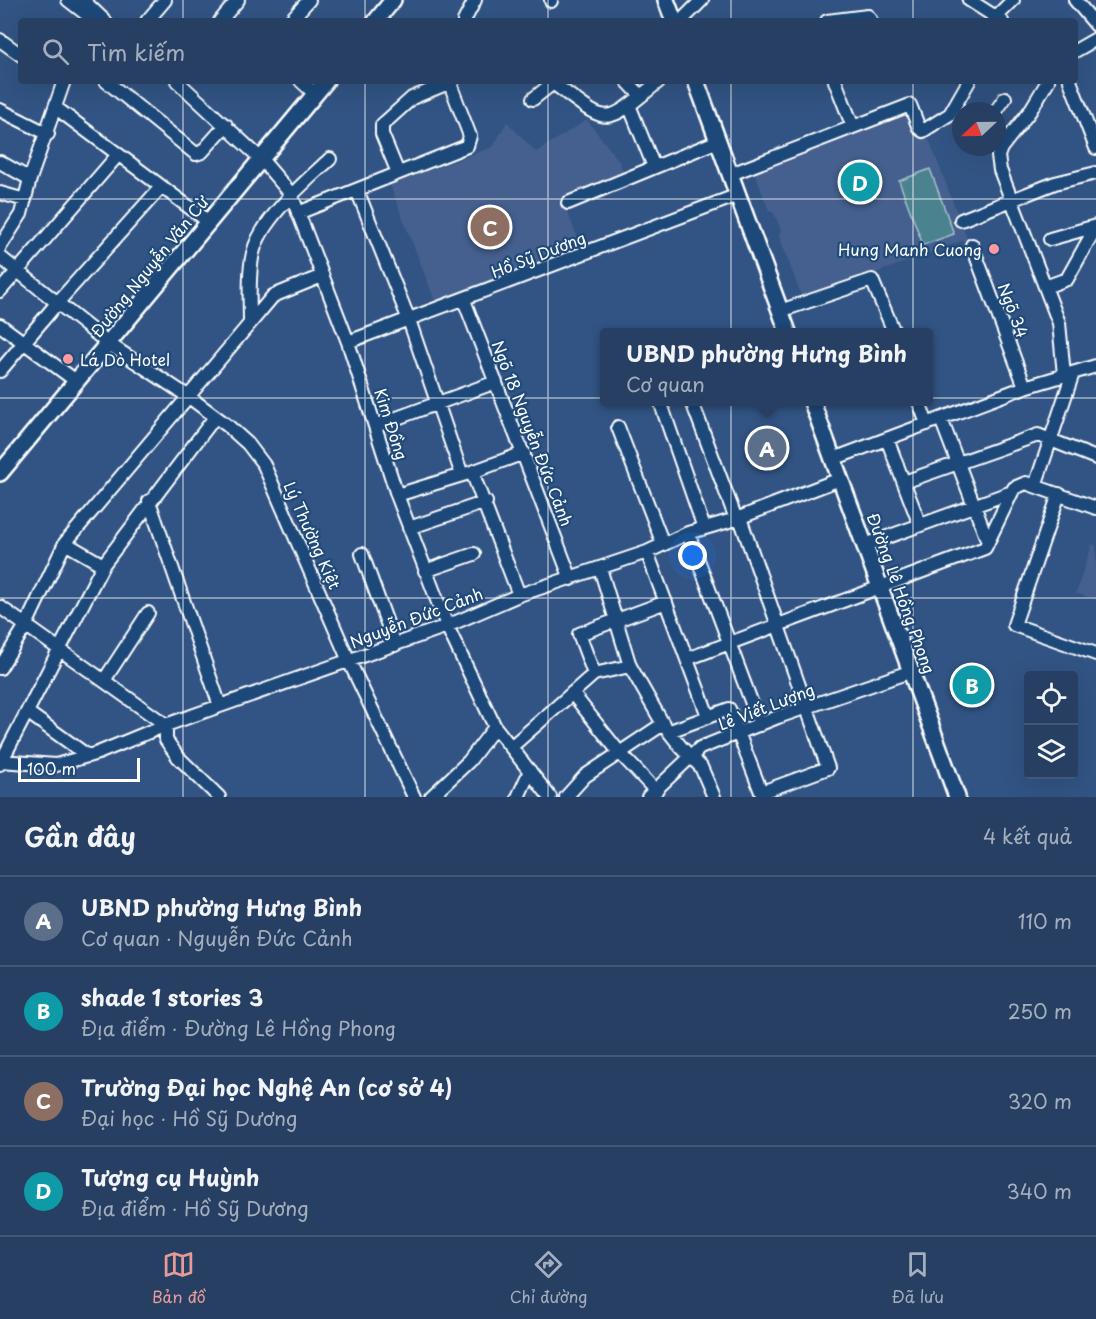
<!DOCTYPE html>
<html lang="vi">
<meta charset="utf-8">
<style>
:root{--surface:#263f63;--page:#2e4669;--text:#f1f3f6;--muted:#a4afbe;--line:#425878;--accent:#e69b98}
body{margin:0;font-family:"Playpen Sans",sans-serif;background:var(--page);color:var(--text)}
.controls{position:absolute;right:18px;bottom:18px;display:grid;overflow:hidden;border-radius:6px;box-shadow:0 6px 24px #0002}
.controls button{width:54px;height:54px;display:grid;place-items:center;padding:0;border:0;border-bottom:2px solid var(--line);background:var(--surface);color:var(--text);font:30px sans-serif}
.compass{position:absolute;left:952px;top:102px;width:54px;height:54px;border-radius:50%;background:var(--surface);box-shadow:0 6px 24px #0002;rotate:248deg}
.scale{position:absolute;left:18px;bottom:15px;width:122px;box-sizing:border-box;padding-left:6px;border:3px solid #fff;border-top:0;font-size:16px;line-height:21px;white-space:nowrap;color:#fff;-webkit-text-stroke:4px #1f4a7a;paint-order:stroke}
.you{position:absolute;left:693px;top:556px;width:21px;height:21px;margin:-15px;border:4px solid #fff;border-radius:50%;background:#1a73e8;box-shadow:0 0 0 9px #1a73e833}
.badge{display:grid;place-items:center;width:39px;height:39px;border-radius:50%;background:var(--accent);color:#fff;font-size:20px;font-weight:700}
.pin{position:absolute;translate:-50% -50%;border:3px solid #fff;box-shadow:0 2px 6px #0006}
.popup{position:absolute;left:600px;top:328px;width:333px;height:78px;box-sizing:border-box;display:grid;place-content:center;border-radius:6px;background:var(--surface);filter:drop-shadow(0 2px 4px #0005);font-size:20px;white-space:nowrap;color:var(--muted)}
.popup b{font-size:22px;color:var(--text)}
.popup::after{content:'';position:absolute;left:50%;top:100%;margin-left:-12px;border:12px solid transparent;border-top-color:var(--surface)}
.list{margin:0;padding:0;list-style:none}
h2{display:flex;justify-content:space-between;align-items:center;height:78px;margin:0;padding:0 24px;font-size:26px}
h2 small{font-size:20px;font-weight:400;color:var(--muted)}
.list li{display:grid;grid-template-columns:39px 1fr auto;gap:18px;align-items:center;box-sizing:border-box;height:90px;padding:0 24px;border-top:2px solid var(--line)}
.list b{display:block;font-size:22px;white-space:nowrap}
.list p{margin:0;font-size:20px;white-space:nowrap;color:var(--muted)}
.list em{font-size:20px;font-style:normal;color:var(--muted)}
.icon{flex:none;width:33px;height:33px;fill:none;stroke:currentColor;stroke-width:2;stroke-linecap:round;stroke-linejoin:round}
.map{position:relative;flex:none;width:1096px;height:797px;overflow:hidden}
.search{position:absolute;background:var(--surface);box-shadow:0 6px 24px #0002;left:18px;right:18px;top:18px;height:66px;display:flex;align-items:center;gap:15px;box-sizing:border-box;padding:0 21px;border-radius:6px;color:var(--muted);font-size:22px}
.sheet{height:438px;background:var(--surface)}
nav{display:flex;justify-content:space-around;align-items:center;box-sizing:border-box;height:84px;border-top:2px solid var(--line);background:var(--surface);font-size:16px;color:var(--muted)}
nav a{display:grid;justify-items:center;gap:3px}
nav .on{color:var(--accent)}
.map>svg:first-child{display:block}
</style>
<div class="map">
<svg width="1096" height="797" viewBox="0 0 1096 797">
<rect width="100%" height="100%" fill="#325484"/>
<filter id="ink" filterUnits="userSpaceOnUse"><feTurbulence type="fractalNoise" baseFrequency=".0167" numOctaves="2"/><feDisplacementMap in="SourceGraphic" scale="12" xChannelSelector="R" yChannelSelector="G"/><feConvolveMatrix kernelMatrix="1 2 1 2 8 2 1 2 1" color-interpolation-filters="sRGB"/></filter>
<g filter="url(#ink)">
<!-- built -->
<path fill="#45608e" d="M909 111 918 133 928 137 967 239 803 300 779 236 781 230 774 213 769 211 754 171Z
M587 120 619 161 625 176 563 202 583 251 437 306 390 185 493 147 507 122 536 152Z
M1092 544 1096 546V600L1076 593Z"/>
<!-- green -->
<path fill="#4c8290" stroke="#a6c0c8" stroke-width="1.5" d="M930 169 954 234 923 245 899 181Z"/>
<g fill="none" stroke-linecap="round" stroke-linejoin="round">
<!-- minor casing -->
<g stroke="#fff" stroke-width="16">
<path id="minor" d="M68 0 90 17H97
M83 0 105 21
M969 0 1002 21
M1075 0 1096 25
M551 1V0
M996 17 1013 0
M147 21 165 0
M220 21 238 0
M290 21 309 0
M464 21 475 0
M681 21 702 0
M827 21 868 16 871 21
M0 40 21 55
M1075 51 1096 39
M106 81 196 154 202 152 226 125
M177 81 261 159 291 194 348 342 397 495 447 626 495 727 550 797
M301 81 315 94
M627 81 641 96
M835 81 853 127
M1048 81 1030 111 1001 148 998 156 1000 170 1059 323 1064 375
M1070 81 1096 148
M533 99 553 83C611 126 602 128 659 81
M629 105 654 167
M56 108 209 222
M0 110 48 134
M996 111 1005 98
M0 162 30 179
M398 173 382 134V125L412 98 453 81
M731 174 910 105 919 128 923 131 950 114 969 81
M357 190 409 320 462 475
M0 193 25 200
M568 203 718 141
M298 213 467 146 470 136 449 81
M961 220 1055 183 1096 173
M1050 239 1096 226
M972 245 1025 387
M0 247 21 214 30 179 64 81
M0 257 109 344 189 397 228 426 248 444 264 465 349 661 414 797
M1045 287 1067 279 1096 227
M0 291 117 156
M464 300 571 579
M780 311 872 280 894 332
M250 323C250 301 248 274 253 253 261 219 305 182 330 159
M0 325 76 381
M348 342 738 195
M0 371 58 302 161 187
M692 402 736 519
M919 402 927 424
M662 407 704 528
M941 419 988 542
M375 426 496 382
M618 427 663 544
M887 439 920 525
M833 459 1025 387 1096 366
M472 472 519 595
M904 482 1038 435 1096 458
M1035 486 1073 373
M1059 494 1014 625 1096 654
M397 495 472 472 524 453
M149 501 220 706
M740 518 828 768 762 792
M409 528 486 502
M688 533 760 725
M65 543 103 565
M865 545 1012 492
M647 552 708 716
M362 554 395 645
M600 568 630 666 663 724 681 747 701 767 714 797
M425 571 474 554
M0 607 166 725V740L178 757 219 797
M687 659 985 548 1014 488 1026 483 1096 508
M0 668 26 625 65 543 273 296 322 276
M594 674 579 634 666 602
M105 679 148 613
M572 693 619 752 656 791
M27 712 88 756
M670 731 729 709 763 797
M511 747 594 674 630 666
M0 761 56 765 98 753 166 725 447 626 519 595 647 552 688 533 736 519 840 479
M0 764 103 565 215 417
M431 797 469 761 495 727
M518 797 530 771
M566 797 585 776 663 724
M648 797 700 748 778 717 912 671"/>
</g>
<!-- major casing -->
<g stroke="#fff" stroke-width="20">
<path id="major" d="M666 0 674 21
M376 21 393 0
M696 81 788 332
M812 402 957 797
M0 473 326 81"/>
</g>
<!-- minor -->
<use href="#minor" stroke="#1f4a7a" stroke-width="12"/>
<!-- major -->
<use href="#major" stroke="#1f4a7a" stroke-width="15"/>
</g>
</g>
<!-- grid -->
<path fill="none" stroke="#fff" stroke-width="1.5" stroke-opacity="0.55" d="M183 0V21M365 0V21M548 0V21M731 0V21M913 0V21M183 81V797M365 81V797M548 81V797M731 81V797M913 81V797M0 199H1096M0 398H1096M0 598H1096"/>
<!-- markers -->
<g fill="#ff9aa2" stroke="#1f4a7a" stroke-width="2">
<circle cx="994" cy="249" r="6"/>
<circle cx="68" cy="359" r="6"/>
</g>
<g text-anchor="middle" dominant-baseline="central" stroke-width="4.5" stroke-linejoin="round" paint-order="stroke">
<!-- poi labels -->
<g font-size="16" fill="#fff" stroke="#1f4a7a" text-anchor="end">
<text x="982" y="249">Hung Manh Cuong</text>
<text x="80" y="359" text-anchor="start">Lá Dò Hotel</text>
</g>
<!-- street labels -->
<g font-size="16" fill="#fff" stroke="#1f4a7a">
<text transform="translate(538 254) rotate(-21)">Hồ Sỹ Dương</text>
<text transform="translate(149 266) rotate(-51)">Đường Nguyễn Văn Cừ</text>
<text transform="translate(1014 310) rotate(69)">Ngõ 34</text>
<text transform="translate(392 424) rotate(72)">Kim Đồng</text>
<text transform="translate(533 433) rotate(69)">Ngõ 18 Nguyễn Đức Cảnh</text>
<text transform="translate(313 535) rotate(66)">Lý Thường Kiệt</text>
<text transform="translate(902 593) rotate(70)">Đường Lê Hồng Phong</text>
<text transform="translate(416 617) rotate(-21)">Nguyễn Đức Cảnh</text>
<text transform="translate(766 706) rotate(-21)">Lê Viết Lượng</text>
</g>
</g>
</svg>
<div class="controls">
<button><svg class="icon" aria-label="locate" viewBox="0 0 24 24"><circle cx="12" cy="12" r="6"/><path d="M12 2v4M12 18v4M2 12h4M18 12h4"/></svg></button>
<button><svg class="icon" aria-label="layers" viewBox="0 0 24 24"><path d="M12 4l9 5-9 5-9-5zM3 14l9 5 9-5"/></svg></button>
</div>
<svg class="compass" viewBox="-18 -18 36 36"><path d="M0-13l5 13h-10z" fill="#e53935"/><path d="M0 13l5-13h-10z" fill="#a4afbe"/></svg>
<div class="scale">100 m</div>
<div class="you"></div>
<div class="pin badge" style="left:767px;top:448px;background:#5c6f8a">A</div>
<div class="popup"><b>UBND phường Hưng Bình</b>Cơ quan</div>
<div class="pin badge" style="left:972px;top:685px;background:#0f9aa8">B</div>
<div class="pin badge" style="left:490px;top:227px;background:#8d6e63">C</div>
<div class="pin badge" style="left:860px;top:182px;background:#0f9aa8">D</div>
<div class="search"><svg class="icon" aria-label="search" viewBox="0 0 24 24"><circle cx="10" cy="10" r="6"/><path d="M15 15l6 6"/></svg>Tìm kiếm</div>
</div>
<section class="sheet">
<h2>Gần đây<small>4 kết quả</small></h2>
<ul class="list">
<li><span class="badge" style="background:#5c6f8a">A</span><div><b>UBND phường Hưng Bình</b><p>Cơ quan · Nguyễn Đức Cảnh</p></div><em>110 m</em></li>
<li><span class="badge" style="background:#0f9aa8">B</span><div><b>shade 1 stories 3</b><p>Địa điểm · Đường Lê Hồng Phong</p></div><em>250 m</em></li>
<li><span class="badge" style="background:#8d6e63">C</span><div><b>Trường Đại học Nghệ An (cơ sở 4)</b><p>Đại học · Hồ Sỹ Dương</p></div><em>320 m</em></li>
<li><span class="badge" style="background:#0f9aa8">D</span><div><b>Tượng cụ Huỳnh</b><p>Địa điểm · Hồ Sỹ Dương</p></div><em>340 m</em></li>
</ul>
</section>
<nav>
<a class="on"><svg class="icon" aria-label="map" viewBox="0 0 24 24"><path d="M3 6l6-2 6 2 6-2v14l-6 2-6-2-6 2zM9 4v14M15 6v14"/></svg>Bản đồ</a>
<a><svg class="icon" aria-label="directions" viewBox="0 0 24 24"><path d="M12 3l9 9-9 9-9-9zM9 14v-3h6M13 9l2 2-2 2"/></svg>Chỉ đường</a>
<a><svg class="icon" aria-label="saved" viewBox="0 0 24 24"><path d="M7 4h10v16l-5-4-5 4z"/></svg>Đã lưu</a>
</nav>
